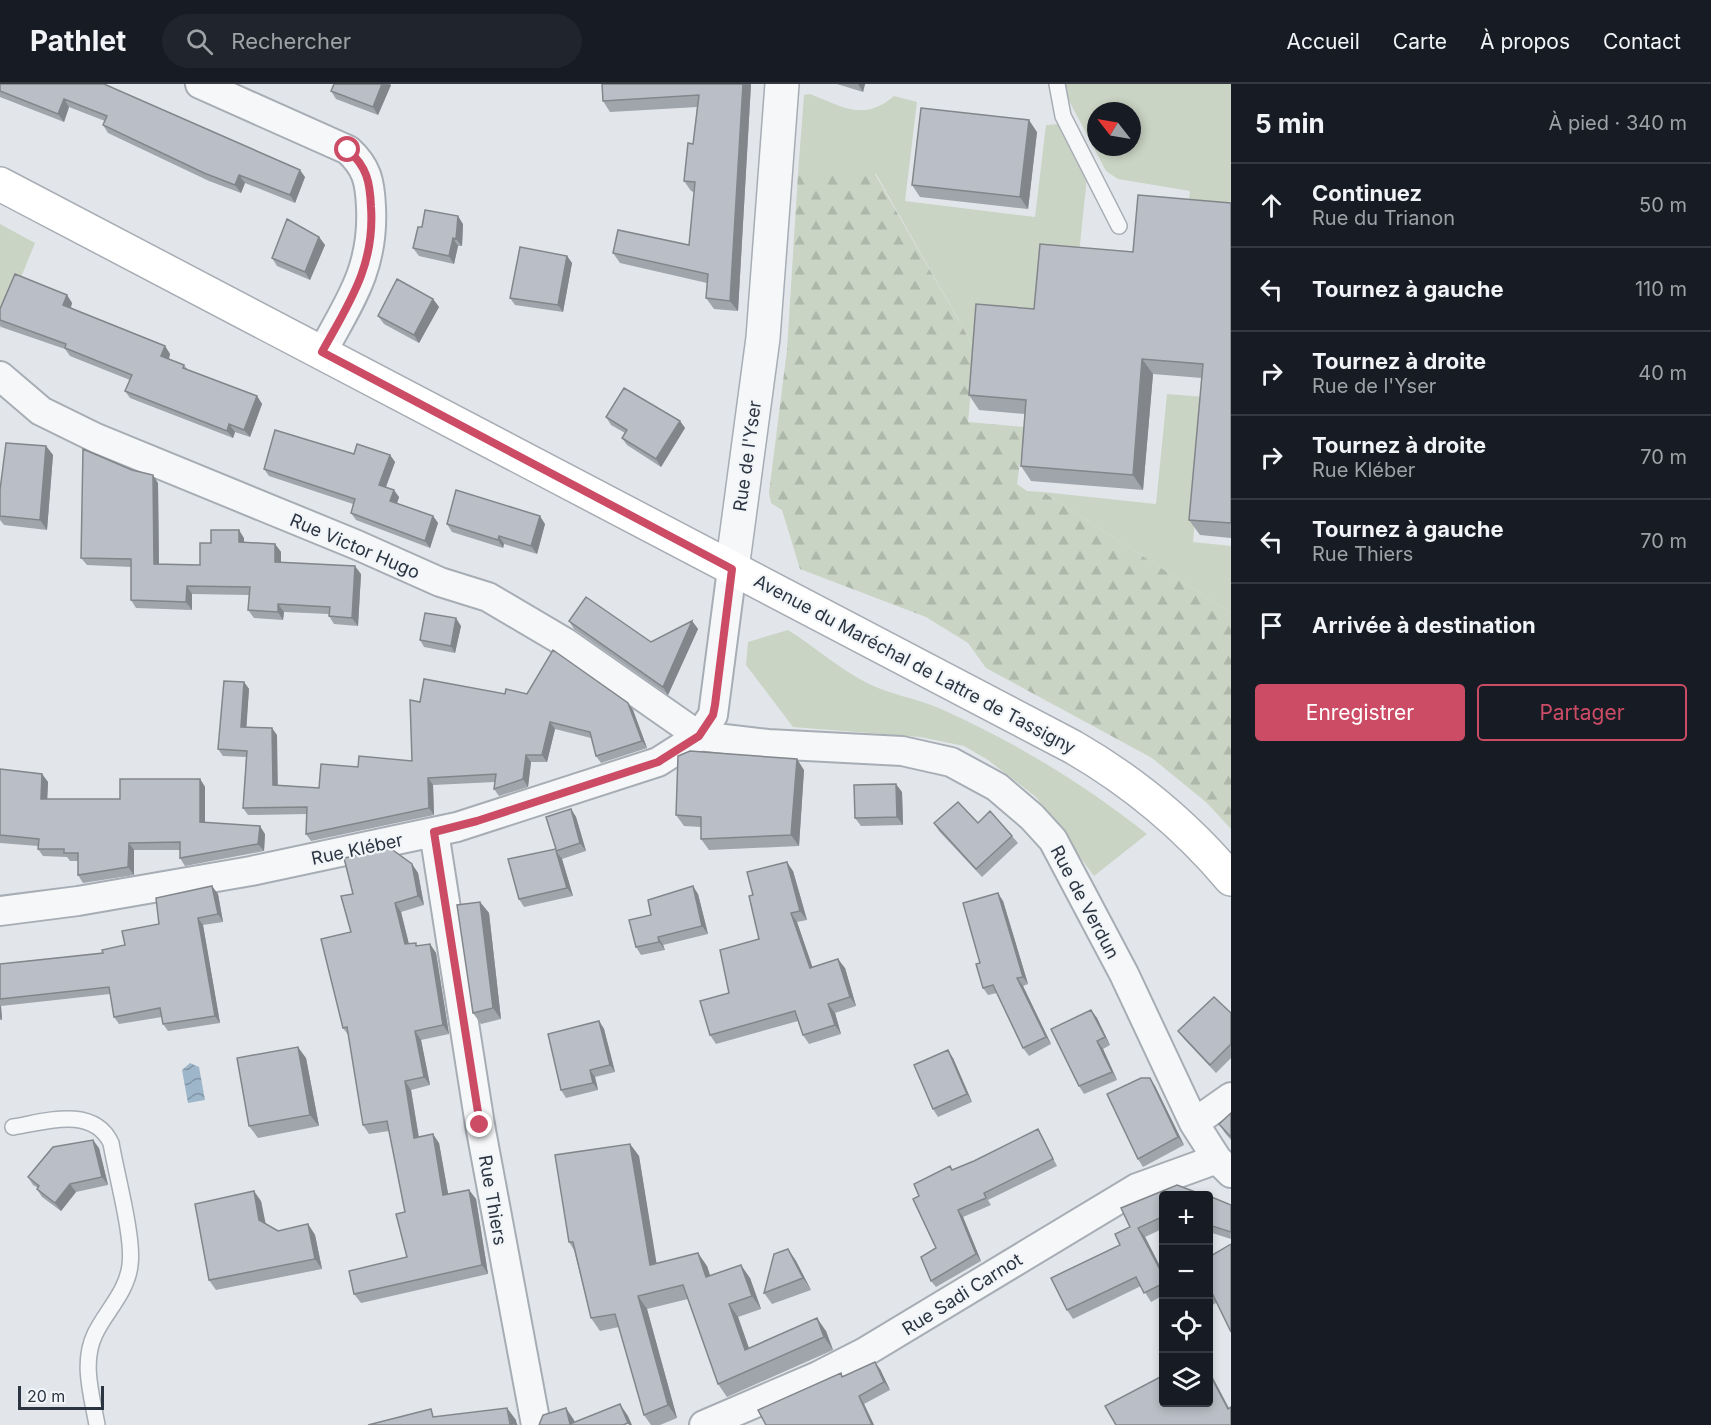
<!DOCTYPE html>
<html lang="fr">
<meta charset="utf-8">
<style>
:root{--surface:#171b24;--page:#20242c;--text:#f1f3f6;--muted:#9ea1a6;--line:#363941;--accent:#cc4b65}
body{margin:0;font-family:Inter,sans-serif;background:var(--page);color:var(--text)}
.controls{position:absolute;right:18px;bottom:18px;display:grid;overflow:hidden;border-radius:6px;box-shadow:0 3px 9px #0003}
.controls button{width:54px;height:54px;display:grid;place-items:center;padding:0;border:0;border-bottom:2px solid var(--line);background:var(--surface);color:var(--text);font:30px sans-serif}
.compass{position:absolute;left:1087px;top:18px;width:54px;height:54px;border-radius:50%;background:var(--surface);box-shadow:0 3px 9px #0003;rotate:301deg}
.scale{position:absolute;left:18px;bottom:15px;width:86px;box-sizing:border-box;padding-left:6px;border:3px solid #2b3542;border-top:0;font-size:16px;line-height:21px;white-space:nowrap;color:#2b3542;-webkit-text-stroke:4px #f2f5f8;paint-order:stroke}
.stop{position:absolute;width:18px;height:18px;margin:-14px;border:4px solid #cc4b65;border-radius:50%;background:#fff}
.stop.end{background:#cc4b65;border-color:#fff;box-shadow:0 2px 6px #0008}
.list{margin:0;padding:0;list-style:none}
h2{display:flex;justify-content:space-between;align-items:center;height:78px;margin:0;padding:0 24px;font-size:26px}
h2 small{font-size:20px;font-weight:400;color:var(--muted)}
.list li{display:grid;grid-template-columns:39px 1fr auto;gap:18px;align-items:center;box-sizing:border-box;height:84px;padding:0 24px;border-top:2px solid var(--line)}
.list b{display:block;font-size:22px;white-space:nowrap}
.list p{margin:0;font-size:20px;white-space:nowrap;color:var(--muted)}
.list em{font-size:20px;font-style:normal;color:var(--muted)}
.actions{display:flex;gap:12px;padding:18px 24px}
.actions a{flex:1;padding:14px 0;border:2px solid var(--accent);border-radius:6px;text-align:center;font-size:21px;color:var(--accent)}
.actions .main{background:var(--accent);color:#fff}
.icon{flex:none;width:33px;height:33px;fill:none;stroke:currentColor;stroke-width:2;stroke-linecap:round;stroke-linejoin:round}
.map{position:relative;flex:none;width:1231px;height:1341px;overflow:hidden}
header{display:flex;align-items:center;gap:36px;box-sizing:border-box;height:84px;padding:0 30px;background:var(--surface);border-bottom:2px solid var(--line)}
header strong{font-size:28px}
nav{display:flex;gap:33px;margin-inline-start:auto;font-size:21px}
.search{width:420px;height:54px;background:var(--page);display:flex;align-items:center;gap:15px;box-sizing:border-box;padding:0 21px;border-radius:33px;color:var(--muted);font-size:22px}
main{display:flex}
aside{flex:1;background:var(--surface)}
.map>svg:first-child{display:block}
</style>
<header>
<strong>Pathlet</strong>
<div class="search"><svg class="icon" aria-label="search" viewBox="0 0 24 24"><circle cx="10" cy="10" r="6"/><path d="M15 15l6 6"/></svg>Rechercher</div>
<nav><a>Accueil</a><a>Carte</a><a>À propos</a><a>Contact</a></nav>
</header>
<main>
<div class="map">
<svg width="1231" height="1341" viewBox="0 0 1231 1341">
<defs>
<pattern id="forest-firs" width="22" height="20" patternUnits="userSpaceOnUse" patternTransform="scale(1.5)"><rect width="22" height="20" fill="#c9d4c4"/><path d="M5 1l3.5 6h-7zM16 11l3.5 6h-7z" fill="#adb7aa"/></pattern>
<pattern id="water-waves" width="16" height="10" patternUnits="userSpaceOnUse" patternTransform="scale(1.5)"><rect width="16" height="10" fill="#9eb6ca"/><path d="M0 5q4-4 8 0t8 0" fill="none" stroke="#8195a6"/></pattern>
</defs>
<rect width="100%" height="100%" fill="#e2e6ea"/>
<!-- green -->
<path fill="#c9d4c4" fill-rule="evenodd" d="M1064 0H1231V128L1188 124 1190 107 1118 95 1106 87 1065 9ZM1096 27H1132V63H1096Z
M810 10C843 23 864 38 894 12L917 18 905 117 1035 133 1046 41 1059 40 1087 93 1079 170 1039 241 975 265 876 90H798L804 11Z
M0 140 35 159 0 245Z
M1167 310 1206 313 1193 458 1231 462V529L1043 408 1156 420Z
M788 546C815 563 838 584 867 599 890 611 917 614 941 625 1015 658 1084 700 1147 750L1094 792 1036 713 988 676 964 662 920 653 793 643 746 581 748 558Z"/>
<!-- forest -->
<path fill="url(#forest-firs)" d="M798 90H875L975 265 968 338 1025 343 1017 400 1027 407 1043 408 1231 529V745L1207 719 1152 674 986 584 968 559 926 533 800 485 782 426 771 419 769 409 787 266Z"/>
<!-- water -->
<path fill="url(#water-waves)" d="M190 979 199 983 205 1016 188 1019 182 986Z"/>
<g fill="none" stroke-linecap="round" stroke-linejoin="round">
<!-- service casing -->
<g stroke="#a7adb4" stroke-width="18">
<path id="service" d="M1057 0 1063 32 1119 142
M13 1043C44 1038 93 1021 111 1059 116 1089 134 1154 130 1181 127 1208 106 1227 95 1250 81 1279 92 1312 97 1341"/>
</g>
<!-- minor casing -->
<g stroke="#a7adb4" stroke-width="32">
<path id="minor" d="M200 0 348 66C367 83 370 98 371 123 374 184 350 217 322 268
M0 292 41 327 96 354 357 461 440 498 488 513 566 559 699 652 768 660 902 667 951 678 997 703 1032 733 1053 756 1124 890 1194 1039 1217 1075 1231 1089
M434 748 480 1041 536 1341
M0 827 78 817 251 787 457 743 658 678 699 652 713 631 732 485
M1194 1039 1231 1013
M704 1341 818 1292 865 1268 1137 1104 1217 1075"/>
</g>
<!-- tertiary casing -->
<g stroke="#a7adb4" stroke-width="36">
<path id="tertiary" d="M732 485 763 254 782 0"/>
</g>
<!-- secondary casing -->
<g stroke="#a7adb4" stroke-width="36">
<path id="secondary" d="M0 100 1073 663C1132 697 1187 743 1231 795"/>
</g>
<!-- service -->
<use href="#service" stroke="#f5f7f9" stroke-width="15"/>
<!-- minor -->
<use href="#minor" stroke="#f5f7f9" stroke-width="28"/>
<!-- tertiary -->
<use href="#tertiary" stroke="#f5f7f9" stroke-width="33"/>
<!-- secondary -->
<use href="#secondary" stroke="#fff" stroke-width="33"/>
</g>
<!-- wall -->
<path fill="#a0a4ab" d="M0 0H106L107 1 305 93 295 119 245 99 241 109 209 97 108 49 103 41 105 37 69 23 64 38 0 13Z
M602 0H751L738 227 714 225 706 214 707 199 620 179 613 169 689 161 694 108 691 107 684 97 693 60 697 23 610 28 603 17Z
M837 0H865L863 8Z
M391 1 378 31 336 15 331 7Z
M1037 48 1028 125 920 113 912 101Z
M1231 119V454L1200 451 1189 436 1202 294 1153 290 1143 406 1031 397 1021 382 1025 330 979 326 969 311 1034 225 1133 168Z
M463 140 462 162H458L454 180 419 172 413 164 422 143Z
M319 153 325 161 310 196 277 182 272 174Z
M567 172 572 179 563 228 515 221 510 214Z
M67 211 72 219 71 224 165 262 170 270 169 275 184 281 188 286 257 312 262 320 250 353 235 348 233 354 130 314 125 307 130 296 70 272 65 265 1 243 0 241V225Z
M433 215 439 223 419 259 384 240 378 232Z
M606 333 680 337 685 344 661 383 627 361 622 354 625 349 611 341Z
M46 362 53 371 47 446 4 441 0 436V406Z
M354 370 390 371 395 378 386 403 399 413 397 420 433 432 438 439 430 464 356 436 351 429 353 420 269 392 264 385Z
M158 399 159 480 200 481 211 459 244 454V458L275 460 281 468V478L361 490 358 542 334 540 329 532V530L284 528 283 536 254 534 248 526 249 511 192 510V526L136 524 131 516V483L87 481 81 474Z
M447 440H545L537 470 504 460 503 464 452 448Z
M569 537 651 558 692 537 698 545 668 611 574 545Z
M461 542 455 569 424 563 420 556Z
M244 598 249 605 246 643 277 651V701L319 704 358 683 412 677 420 618 505 610H527L628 619 633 626 647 664 601 679 596 672 591 654 555 645 547 678H531L528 703 499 712 494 705 495 698 433 701 434 731 311 757 306 750 307 730 248 731 243 724 246 673 223 672 218 665Z
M0 685 42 690 48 698 47 715H120L200 695 205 703V738L265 750 264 767 185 782 180 774V766H134V791L83 799 78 791V777H70L67 773 43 772 38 765V762L0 759Z
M804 686 799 762 709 766 701 755V743L684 742 676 731Z
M902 708 903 741 861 742 855 734Z
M571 725 576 733 586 767 562 775 573 812 524 823 519 815 556 765Z
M934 739H978L1012 752 1018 759 982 793 939 747Z
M412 780 418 789 424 821 401 828 409 860 417 862 430 860 436 869 449 950 421 956 430 1001 411 1006 419 1053 439 1059 448 1110 469 1106 476 1115 488 1190 361 1219 354 1210 407 1173 405 1128 389 1047 369 1050 363 1041 349 952 343 944 351 848 353 810Z
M793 787 807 836 797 838 812 883 845 884 856 922 835 929 841 950 809 960 803 951 798 937 716 960 710 951 729 909 759 855 753 811Z
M218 810 223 838 203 841 220 939 168 947 163 940 162 933 119 940 114 933 110 910 1 922 2 936H0V880L103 869 125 861 159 840Z
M698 810 708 850 663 861 665 866 641 871 636 863 651 831Z
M1003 817 1028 900 1023 902 1051 960 1029 972 1023 964 997 909 988 911 983 904 980 879Z
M480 818 489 829 501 935 481 940 473 929Z
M1091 926 1097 934 1110 961 1103 965 1117 996 1084 1010 1079 1002Z
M1231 929V974L1216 989 1184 955 1178 947Z
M599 937 604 945 615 988 595 993 598 1006 566 1014 561 1006Z
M306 974 319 1042 258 1054 249 1042Z
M953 974 972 1018 938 1033 933 1025Z
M1150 994 1155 1002 1184 1061 1143 1083 1138 1075Z
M1231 1029V1056L1225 1049 1219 1040Z
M1038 1045 1042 1052 1057 1082 988 1116 991 1121 963 1133 981 1177 936 1203 931 1197 936 1164 950 1082 953 1086 974 1077Z
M630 1060 639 1072 656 1180 707 1182 710 1192 750 1194 761 1225 738 1233 749 1264 826 1247 833 1266 727 1313 718 1300 688 1215 647 1225 677 1334 660 1341H651L644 1331 619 1243 600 1247 591 1234 574 1166 569 1158Z
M99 1064 108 1101 76 1108 61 1127 42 1113 37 1105 38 1104 33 1101 28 1093Z
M1177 1101 1206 1112H1164V1144L1145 1153 1164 1190V1211L1151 1218 1141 1202 1073 1235 1067 1226 1051 1194 1120 1161 1115 1150 1130 1143 1121 1124Z
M1209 1112 1231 1121V1155L1209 1148Z
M261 1117 265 1139 278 1147 308 1140 315 1151 322 1185 216 1206 209 1196Z
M788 1165 796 1177 811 1206 772 1220 764 1209Z
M1209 1172 1216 1219 1209 1223Z
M880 1285 890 1306 864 1320 874 1341H766L843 1292Z"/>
<!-- shaded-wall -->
<path fill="#82868b" d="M382 0H390L391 1 378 31 373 23Z
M743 0H751L738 227 730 217Z
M858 0H865L863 8Z
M64 15 69 23 64 38 58 30Z
M1029 36 1037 48 1028 125 1020 113Z
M300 86 305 93 295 119 290 111Z
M239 91 245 99 241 109 235 101Z
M458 132 463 140 462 162 456 155Z
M319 153 325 161 310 196 305 188Z
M453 154 458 162 454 180 449 172Z
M567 172 572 179 563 228 558 221Z
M67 211 72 219 69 228 63 221Z
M433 215 439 223 419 259 414 251Z
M165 262 170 270 167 280 161 272Z
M1142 275 1153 290 1143 406 1133 391Z
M257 312 262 320 250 353 244 346Z
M680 337 685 344 661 383 656 375Z
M229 340 235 348 233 354 227 347Z
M46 362 53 371 47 446 40 436Z
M390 371 395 378 384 408 379 401Z
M153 391 158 399 159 487 154 480Z
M394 406 399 413 395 425 390 417Z
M433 432 438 439 430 464 425 457Z
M540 432 545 440 537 470 531 462Z
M239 446 244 454V466L239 458Z
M499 452 504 460 503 464 498 456Z
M275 460 281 468V485L275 478Z
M355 482 361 490 358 542 352 534Z
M187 502 192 510V526L186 518Z
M278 520 284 528 283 536 278 528Z
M456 534 461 542 455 569 451 562Z
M692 537 698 545 668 611 663 603Z
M244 598 249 605 246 650 241 643Z
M628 619 633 626 647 664 642 657Z
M550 638 555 645 547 678 542 671Z
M272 644 277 651 278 708 273 701Z
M526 671 531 678 528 703 523 695Z
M797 675 804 686 799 762 791 751Z
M42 690 48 698 47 722 41 715Z
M428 694 433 701 434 731 429 724Z
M200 695 205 703V746L200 738Z
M896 700 902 708 903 741 897 733Z
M571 725 576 733 586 767 580 759Z
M260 742 265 750 264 767 258 760Z
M129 759 134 766V791L128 783Z
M556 767 562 775 573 812 567 804Z
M787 778 793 787 807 836 800 827Z
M412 780 418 789 424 821 418 812Z
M212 802 218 810 223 838 218 830Z
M693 802 698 810 708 850 702 842Z
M998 809 1003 817 1028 900 1023 893Z
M480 818 489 829 501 935 493 924Z
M395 819 401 828 411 869 405 860Z
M791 829 797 838 816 893 810 884Z
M198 834 203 841 220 939 215 932Z
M658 853 663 861 665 866 659 858Z
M430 860 436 869 449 950 443 941Z
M838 875 845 884 856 922 850 913Z
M1017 894 1023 902 1051 960 1046 953Z
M828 920 835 929 841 950 835 941Z
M0 922H1L2 936 0 933Z
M1091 926 1097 934 1110 961 1105 953Z
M599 937 604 945 615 988 610 981Z
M415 947 421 956 430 1001 424 993Z
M1097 957 1103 965 1117 996 1112 988Z
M298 963 306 974 319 1042 310 1031Z
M948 966 953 974 972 1018 967 1010Z
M590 986 595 993 598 1006 593 999Z
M1150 994 1155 1002 1184 1061 1178 1053Z
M405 997 411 1006 420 1062 414 1054Z
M433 1050 439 1059 450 1120 443 1111Z
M93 1056 99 1064 108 1101 102 1093Z
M630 1060 639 1072 659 1194 650 1181Z
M70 1100 76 1108 61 1127 55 1119Z
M469 1106 476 1115 488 1190 482 1181Z
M254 1107 261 1117 267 1146 259 1136Z
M958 1126 963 1133 981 1177 976 1170Z
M308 1140 315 1151 322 1185 315 1175Z
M1138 1144 1145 1153 1164 1190V1193Z
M788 1165 796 1177 811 1206 803 1194Z
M698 1169 707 1182 715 1206 706 1193Z
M741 1181 750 1194 761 1225 752 1212Z
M638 1212 647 1225 677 1334 668 1321Z
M729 1220 738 1233 754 1279 745 1266Z
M817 1234 826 1247 833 1266 824 1253Z
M875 1278 880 1285 890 1306 884 1298Z
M1209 1286 1231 1328 1228 1325 1209 1289Z
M859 1312 864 1320 874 1341H872Z
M620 1320 628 1332 632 1341H629L628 1339Z
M507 1324 516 1336 517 1341H511Z
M566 1324 574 1336 576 1341H570Z"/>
<!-- building -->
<path fill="#babfc7" stroke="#82868b" stroke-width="1.5" d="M0 0H104L300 86 290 111 239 91 235 101 204 89 103 41 107 32 64 15 58 30 0 7Z
M334 0H382L373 23 331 7Z
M602 0H743L730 217 706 214 708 190 613 169 618 146 689 161 695 98 684 97 688 59 693 60 699 11 603 17Z
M921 24 1029 36 1020 113 912 101Z
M1138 111 1231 119V439L1189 436 1203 280 1142 275 1133 391 1021 382 1026 316 969 311 976 220 1034 225 1040 160 1133 168Z
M425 126 458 132 456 155 453 154 449 172 413 164 418 143H422Z
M287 135 319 153 305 188 272 174Z
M520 163 567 172 558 221 510 214Z
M15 190 67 211 63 221 165 262 161 272 184 281 183 284 257 312 244 346 229 340 227 347 125 307 132 291 65 264 66 260 0 236V225Z
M397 195 433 215 414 251 378 232Z
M624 304 680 337 656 375 622 354 627 346 606 333Z
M275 346 354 370 357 360 390 371 379 401 394 406 390 417 433 432 425 457 351 429 355 415 264 385Z
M6 359 46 362 40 436 0 432V406Z
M83 365 132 386 153 391 154 480 200 481V459H211V446H239V458L275 460V478L355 482 352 534 329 532 330 523 278 520V528L248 526 250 503 187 502 186 518 131 516V475L81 474Z
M456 406 540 432 531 462 499 452 498 456 447 440Z
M586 513 651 558 692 537 663 603 569 537Z
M425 529 456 534 451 562 420 556Z
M553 566 628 619 642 657 596 672 590 648 550 638 542 671H526L523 695 494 705 496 690 428 694 429 724 306 750 307 723 243 724 247 667 218 665 224 597 244 598 241 643 272 644 273 701 319 704 321 680 358 683 359 672 412 677 410 616 420 618 424 595 505 610 506 605 527 610Z
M690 667 797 675 791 751 701 755V733L676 731 678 672Z
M0 685 42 690 41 715H120V695H200V738L260 742 258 760 180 774V758L129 759 128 783 78 791V769H64V765H38L39 755 0 751Z
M896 700 897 733 855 734 854 701Z
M958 718 978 739 990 727 1012 752 976 785 934 739Z
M571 725 580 759 556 767 567 804 519 815 508 775 556 765 546 733Z
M390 764 412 780 418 812 395 819 405 860 416 859V862L430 860 443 941 415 947 424 993 405 997 414 1054 433 1050 443 1111 469 1106 482 1181 354 1210 349 1187 407 1173 396 1130 405 1128 387 1037 363 1041 347 943 343 944 321 855 351 848 341 812 353 810 344 774Z
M787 778 800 827 791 829 810 884 838 875 850 913 828 920 835 941 803 951 795 927 710 951 700 917 729 909 720 866 759 855 749 812 753 811 747 788Z
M212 802 218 830 198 834 215 932 163 940 160 924 114 933 109 903 0 915V880L103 869 102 866 125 861 122 847 159 840 156 814Z
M693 802 702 842 658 853 659 858 636 863 629 836 651 831 648 816Z
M998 809 1023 893 1017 894 1046 953 1023 964 993 901 983 904 976 880 980 879 963 819Z
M480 818 493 924 473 929 457 821Z
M1214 913 1231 929V960L1210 981 1178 947Z
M1091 926 1105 953 1097 957 1112 988 1079 1002 1051 945Z
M599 937 610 981 590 986 593 999 561 1006 548 950Z
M298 963 310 1031 249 1042 237 974Z
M948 966 967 1010 933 1025 914 981Z
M1141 994H1150L1178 1053 1138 1075 1107 1010Z
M1231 1029V1053L1219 1040Z
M1038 1045 1053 1075 984 1109 986 1114 958 1126 976 1170 931 1197 921 1173 936 1164 913 1115 919 1112 914 1100 950 1082 952 1086 974 1077Z
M93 1056 102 1093 70 1100 55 1119 37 1105 39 1102 28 1093 53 1063Z
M630 1060 650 1181 698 1169 706 1193 741 1181 752 1212 729 1220 745 1266 817 1234 824 1253 718 1300 683 1201 638 1212 668 1321 644 1331 615 1230 591 1234 573 1158H569L555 1071Z
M1177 1101 1206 1112H1164V1132L1138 1144 1164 1193V1199L1144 1209 1136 1193 1067 1226 1051 1194 1120 1161 1115 1150 1130 1143 1121 1124Z
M254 1107 259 1136 278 1147 308 1140 315 1175 209 1196 195 1120Z
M1209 1112 1231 1121V1148L1209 1141Z
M1231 1160V1248L1212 1209 1209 1211V1173Z
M788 1165 803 1194 764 1209 774 1170Z
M875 1278 884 1298 859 1312 872 1341H766L758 1326 841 1289 842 1293Z
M1209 1289 1228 1325 1231 1323V1341H1116L1105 1322 1164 1291V1318H1209Z
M620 1320 628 1339 623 1341H539L543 1331 566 1324 570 1340Z
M507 1324 510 1340 515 1339 517 1341H368L431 1325 433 1333Z"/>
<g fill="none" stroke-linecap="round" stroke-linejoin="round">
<!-- route -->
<path stroke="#cc4b65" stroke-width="8" d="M348 66C367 83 370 98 371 123 375 182 349 219 322 268L732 485 715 621 713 631 699 652 658 678 477 737 434 748 480 1041"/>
</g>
<g text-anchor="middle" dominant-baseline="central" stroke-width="4.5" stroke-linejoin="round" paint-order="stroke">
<!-- street labels -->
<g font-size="18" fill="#2b3542" stroke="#f2f5f8">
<text transform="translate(747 372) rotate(-82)">Rue de l'Yser</text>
<text transform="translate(355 462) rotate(23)">Rue Victor Hugo</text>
<text transform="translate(915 580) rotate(28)">Avenue du Maréchal de Lattre de Tassigny</text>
<text transform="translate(357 765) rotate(-12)">Rue Kléber</text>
<text transform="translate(1085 818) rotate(62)">Rue de Verdun</text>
<text transform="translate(493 1116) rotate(80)">Rue Thiers</text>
<text transform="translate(962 1210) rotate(-32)">Rue Sadi Carnot</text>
</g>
</g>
</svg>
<div class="controls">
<button>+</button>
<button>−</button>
<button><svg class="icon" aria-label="locate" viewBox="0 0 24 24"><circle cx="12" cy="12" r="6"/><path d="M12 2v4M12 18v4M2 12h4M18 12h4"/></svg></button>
<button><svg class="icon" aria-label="layers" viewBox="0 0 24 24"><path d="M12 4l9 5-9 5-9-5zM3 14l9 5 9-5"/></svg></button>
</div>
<svg class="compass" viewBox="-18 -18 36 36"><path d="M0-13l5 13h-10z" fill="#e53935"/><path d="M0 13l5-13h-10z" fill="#9ea1a6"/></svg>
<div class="scale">20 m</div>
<div class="stop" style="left:348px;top:66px"></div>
<div class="stop end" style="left:480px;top:1041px"></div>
</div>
<aside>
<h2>5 min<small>À pied · 340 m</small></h2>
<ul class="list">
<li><svg class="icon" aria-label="ahead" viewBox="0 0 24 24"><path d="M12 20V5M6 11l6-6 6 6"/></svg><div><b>Continuez</b><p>Rue du Trianon</p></div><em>50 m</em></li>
<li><svg class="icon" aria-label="left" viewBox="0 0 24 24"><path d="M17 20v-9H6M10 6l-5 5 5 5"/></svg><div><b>Tournez à gauche</b></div><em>110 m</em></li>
<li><svg class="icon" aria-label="right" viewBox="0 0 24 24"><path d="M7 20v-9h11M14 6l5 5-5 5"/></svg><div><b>Tournez à droite</b><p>Rue de l'Yser</p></div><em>40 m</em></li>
<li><svg class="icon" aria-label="right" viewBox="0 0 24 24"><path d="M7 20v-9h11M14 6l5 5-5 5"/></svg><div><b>Tournez à droite</b><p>Rue Kléber</p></div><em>70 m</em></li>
<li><svg class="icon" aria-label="left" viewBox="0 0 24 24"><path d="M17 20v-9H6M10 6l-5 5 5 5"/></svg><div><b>Tournez à gauche</b><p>Rue Thiers</p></div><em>70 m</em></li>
<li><svg class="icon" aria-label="arrive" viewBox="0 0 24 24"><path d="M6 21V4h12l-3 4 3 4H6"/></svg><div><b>Arrivée à destination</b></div></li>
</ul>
<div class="actions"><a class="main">Enregistrer</a><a>Partager</a></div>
</aside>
</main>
